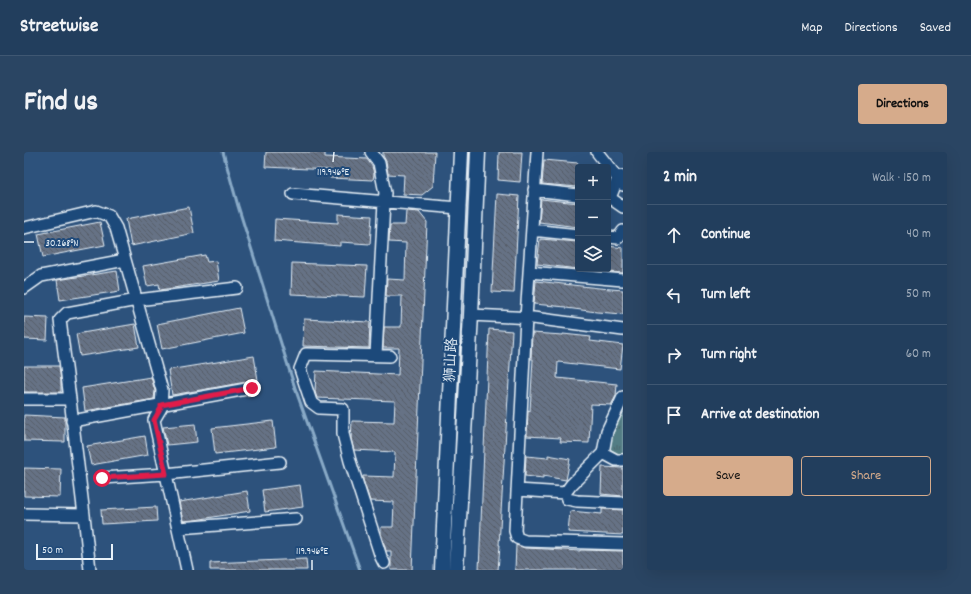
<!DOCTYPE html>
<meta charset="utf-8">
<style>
:root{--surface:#223e5d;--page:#2a4563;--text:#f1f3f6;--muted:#a2aebc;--line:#3f5772;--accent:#d6ab8b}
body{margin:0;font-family:Dekko,"LXGW WenKai TC",sans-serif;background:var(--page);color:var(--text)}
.controls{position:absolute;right:12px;top:12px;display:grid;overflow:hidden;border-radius:4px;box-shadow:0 4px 16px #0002}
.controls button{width:36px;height:36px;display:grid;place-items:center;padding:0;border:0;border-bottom:1px solid var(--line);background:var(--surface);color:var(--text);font:20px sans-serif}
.scale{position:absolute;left:12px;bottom:10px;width:77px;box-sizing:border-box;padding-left:4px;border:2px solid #e8f1f8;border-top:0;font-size:11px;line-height:14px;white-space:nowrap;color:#e8f1f8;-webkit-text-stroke:3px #1f4a7a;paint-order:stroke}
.stop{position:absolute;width:12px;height:12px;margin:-9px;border:3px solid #e11d48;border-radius:50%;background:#fff}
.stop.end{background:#e11d48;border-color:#fff;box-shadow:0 1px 4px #0008}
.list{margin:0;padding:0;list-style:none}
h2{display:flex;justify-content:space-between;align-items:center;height:52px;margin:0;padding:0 16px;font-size:17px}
h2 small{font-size:13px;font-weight:400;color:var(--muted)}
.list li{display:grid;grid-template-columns:26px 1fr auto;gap:12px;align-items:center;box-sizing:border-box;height:60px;padding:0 16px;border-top:1px solid var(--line)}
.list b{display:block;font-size:15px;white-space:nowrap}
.list em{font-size:13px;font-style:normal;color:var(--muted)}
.actions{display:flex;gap:8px;padding:12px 16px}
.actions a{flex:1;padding:9px 0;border:1px solid var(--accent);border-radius:4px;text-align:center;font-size:14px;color:var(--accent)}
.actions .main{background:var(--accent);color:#111}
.icon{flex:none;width:22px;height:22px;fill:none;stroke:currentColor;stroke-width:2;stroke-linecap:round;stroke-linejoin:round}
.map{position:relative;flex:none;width:599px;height:418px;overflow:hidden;border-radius:4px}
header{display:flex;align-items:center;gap:24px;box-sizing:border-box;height:56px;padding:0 20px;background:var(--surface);border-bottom:1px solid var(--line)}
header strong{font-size:19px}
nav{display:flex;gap:22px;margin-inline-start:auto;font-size:14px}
.intro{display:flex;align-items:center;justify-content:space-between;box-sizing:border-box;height:96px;padding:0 24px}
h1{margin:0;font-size:28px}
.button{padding:10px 18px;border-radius:4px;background:var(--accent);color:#111;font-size:14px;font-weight:700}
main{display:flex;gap:24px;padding:0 24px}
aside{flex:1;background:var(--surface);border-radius:4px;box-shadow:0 4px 16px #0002}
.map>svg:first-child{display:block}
</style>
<header>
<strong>Streetwise</strong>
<nav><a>Map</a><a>Directions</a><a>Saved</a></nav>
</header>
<div class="intro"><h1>Find us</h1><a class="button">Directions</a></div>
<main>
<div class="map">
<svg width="599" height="418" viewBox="0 0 599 418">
<defs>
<pattern id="park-tufts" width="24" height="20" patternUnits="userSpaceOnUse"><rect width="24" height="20" fill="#527d84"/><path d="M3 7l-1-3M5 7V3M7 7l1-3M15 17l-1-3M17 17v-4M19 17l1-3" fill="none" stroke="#4d656a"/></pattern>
<pattern id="building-back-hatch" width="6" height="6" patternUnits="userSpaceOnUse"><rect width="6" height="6" fill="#667285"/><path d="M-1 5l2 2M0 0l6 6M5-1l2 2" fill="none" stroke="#565d68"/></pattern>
</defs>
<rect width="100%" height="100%" fill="#2d527c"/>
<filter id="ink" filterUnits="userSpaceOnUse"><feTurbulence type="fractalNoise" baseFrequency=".025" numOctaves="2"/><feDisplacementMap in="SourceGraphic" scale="8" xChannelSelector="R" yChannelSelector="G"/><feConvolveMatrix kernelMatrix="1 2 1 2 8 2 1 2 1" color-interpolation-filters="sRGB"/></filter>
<g filter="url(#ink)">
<!-- park -->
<path fill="url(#park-tufts)" stroke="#9db7be" d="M599 260V302H595L586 297 588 283Z"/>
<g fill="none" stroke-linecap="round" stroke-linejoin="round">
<!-- stream -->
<path stroke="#89aac7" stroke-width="3" d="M199 0 214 54 271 236 336 418"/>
</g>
<!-- building -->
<path fill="url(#building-back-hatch)" stroke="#e8f1f8" d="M242 0H301V5L343 7 348 14 350 22 349 28 306 26 307 18 241 15Z
M359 0H411L409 34 398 43 379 42 380 23 364 22 362 9 359 4Z
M475 0H498L496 30 474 28Z
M520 8 554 11V35L518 32Z
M473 42 495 44 490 141 468 140Z
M517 47 554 51V75L515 70Z
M165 55 170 81 107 94 102 67Z
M382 59 395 60 403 70 388 418H367V399H362L357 381V375H369L370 350 346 349 339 328V324L370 325 371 300 330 298 327 287 328 269 370 270 371 249 293 246 291 240 292 219 374 223 375 196H359L360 175H377L378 144H362L363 127 381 128 382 91 365 90 366 73H381Z
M314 62 348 64 346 92 316 90V94L250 89 251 67 314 71Z
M76 70 81 93 19 105 14 82Z
M516 87 554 90V117L513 112Z
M584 94 599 96V121L584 120Z
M181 103 183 110 192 109 195 129 136 138 135 132 123 134 119 114Z
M268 111 343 114 341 145 267 142Z
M93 119 96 139 36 148 33 128Z
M512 129 575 136 599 138V162L573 160 542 156V155L510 152Z
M215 156 220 181 138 197 133 172Z
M0 165 24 166 23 188 0 187Z
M280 167 346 170 345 195V196L279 194Z
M111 172 115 195 56 204 52 182Z
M465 177 488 179 475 393H476L474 418H455Z
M508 181 539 183V182L567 185 566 189 599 193 596 217 534 210 533 226 593 232 592 244 587 253 567 252 565 291 536 290 537 286 503 284 504 258 506 259 509 207H507Z
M230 204 234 228 148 243 144 218Z
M0 214H35L37 229V240H0Z
M127 225 131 239 130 247 61 259 58 236Z
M0 263 41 265V290L0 289Z
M249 269 252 295 191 302 188 276Z
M171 272 173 290 143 293 139 275Z
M121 284 124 303 67 313 63 294Z
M524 303 546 307 542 328 519 324V326L501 324 502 304 524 306Z
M578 315 599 316V344L577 342Z
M0 316 37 317 36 345 0 344Z
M276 333 279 355 241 360 238 338Z
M223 339 226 359 171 368 159 369 155 350Z
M132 355 133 369 78 372 77 358Z
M578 357 599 358V383L544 380 546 359 578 362Z
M492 393 501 396 523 397 556 399V398L599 399V418H491Z
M282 407 283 418H186V411Z"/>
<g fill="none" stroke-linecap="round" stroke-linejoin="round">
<!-- minor casing -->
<g stroke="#e8f1f8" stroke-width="14">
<path id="minor" d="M347 0 355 11 361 41 360 50 352 203
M513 0 502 166 491 379 493 386 501 389 599 392
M573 0 599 33
M510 38 554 43
M269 42 434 56
M584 46H586L599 55
M586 46 594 26 598 24
M0 76 72 59 85 64 92 76 138 238 137 256 130 268 163 418
M508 78 554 83
M584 85 594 86 599 79
M505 120 599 128
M0 136 17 124 101 108
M447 163 509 166 599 178
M599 245 583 279 579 301 592 308H599
M0 247H46L60 363
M46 247 36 168 43 161 113 148 213 136
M48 269 228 236
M579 301 547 333 541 341 543 347 553 349 599 351
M78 326 142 322 256 310
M493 338 541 341
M0 362 60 363 66 418
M154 376 272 367
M360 411 357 405 326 309 319 282V257L295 256 287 250 276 217 282 202 366 204"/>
</g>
<!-- major casing -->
<g stroke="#e8f1f8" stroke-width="17">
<path id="major" d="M418 418 437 0
M432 418 447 163 454 0"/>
</g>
<!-- minor -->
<use href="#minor" stroke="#1f4a7a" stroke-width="11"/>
<!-- major -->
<use href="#major" stroke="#1f4a7a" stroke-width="14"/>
</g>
</g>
<g fill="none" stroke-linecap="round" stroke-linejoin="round" filter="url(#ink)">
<!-- route -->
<path stroke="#e11d48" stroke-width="5" d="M78 326 142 322 130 268 137 256V253L228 236"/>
</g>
<!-- ticks -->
<path fill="none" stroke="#e8f1f8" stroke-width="1.5" d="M309 10 310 0M0 90H10M288 418V408"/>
<g text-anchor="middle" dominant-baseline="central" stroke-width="4" stroke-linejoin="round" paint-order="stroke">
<!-- street labels -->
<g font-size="15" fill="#e8f1f8" stroke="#1f4a7a">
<text transform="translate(428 208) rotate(-87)">狮山路</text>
</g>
</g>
<g font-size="10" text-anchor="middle" fill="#e8f1f8" stroke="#1f4a7a" stroke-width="4" stroke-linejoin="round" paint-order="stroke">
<text x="309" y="23">119.946°E</text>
<text x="38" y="94">30.268°N</text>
<text x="288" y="402">119.946°E</text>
</g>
</svg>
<div class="controls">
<button>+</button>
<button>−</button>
<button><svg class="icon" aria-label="layers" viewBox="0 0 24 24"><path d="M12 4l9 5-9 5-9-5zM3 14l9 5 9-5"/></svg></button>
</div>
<div class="scale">50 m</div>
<div class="stop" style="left:78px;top:326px"></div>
<div class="stop end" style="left:228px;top:236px"></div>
</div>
<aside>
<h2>2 min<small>Walk · 150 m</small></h2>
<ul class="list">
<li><svg class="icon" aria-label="ahead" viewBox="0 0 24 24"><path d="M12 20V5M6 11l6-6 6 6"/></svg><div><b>Continue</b></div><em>40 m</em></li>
<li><svg class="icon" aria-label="left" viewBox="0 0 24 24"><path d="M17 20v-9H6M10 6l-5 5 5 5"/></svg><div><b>Turn left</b></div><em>50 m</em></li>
<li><svg class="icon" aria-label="right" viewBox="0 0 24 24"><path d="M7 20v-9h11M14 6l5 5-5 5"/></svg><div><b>Turn right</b></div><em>60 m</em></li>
<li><svg class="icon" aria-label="arrive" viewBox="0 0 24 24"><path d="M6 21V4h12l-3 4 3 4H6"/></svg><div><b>Arrive at destination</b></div></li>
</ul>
<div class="actions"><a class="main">Save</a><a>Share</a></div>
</aside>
</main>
